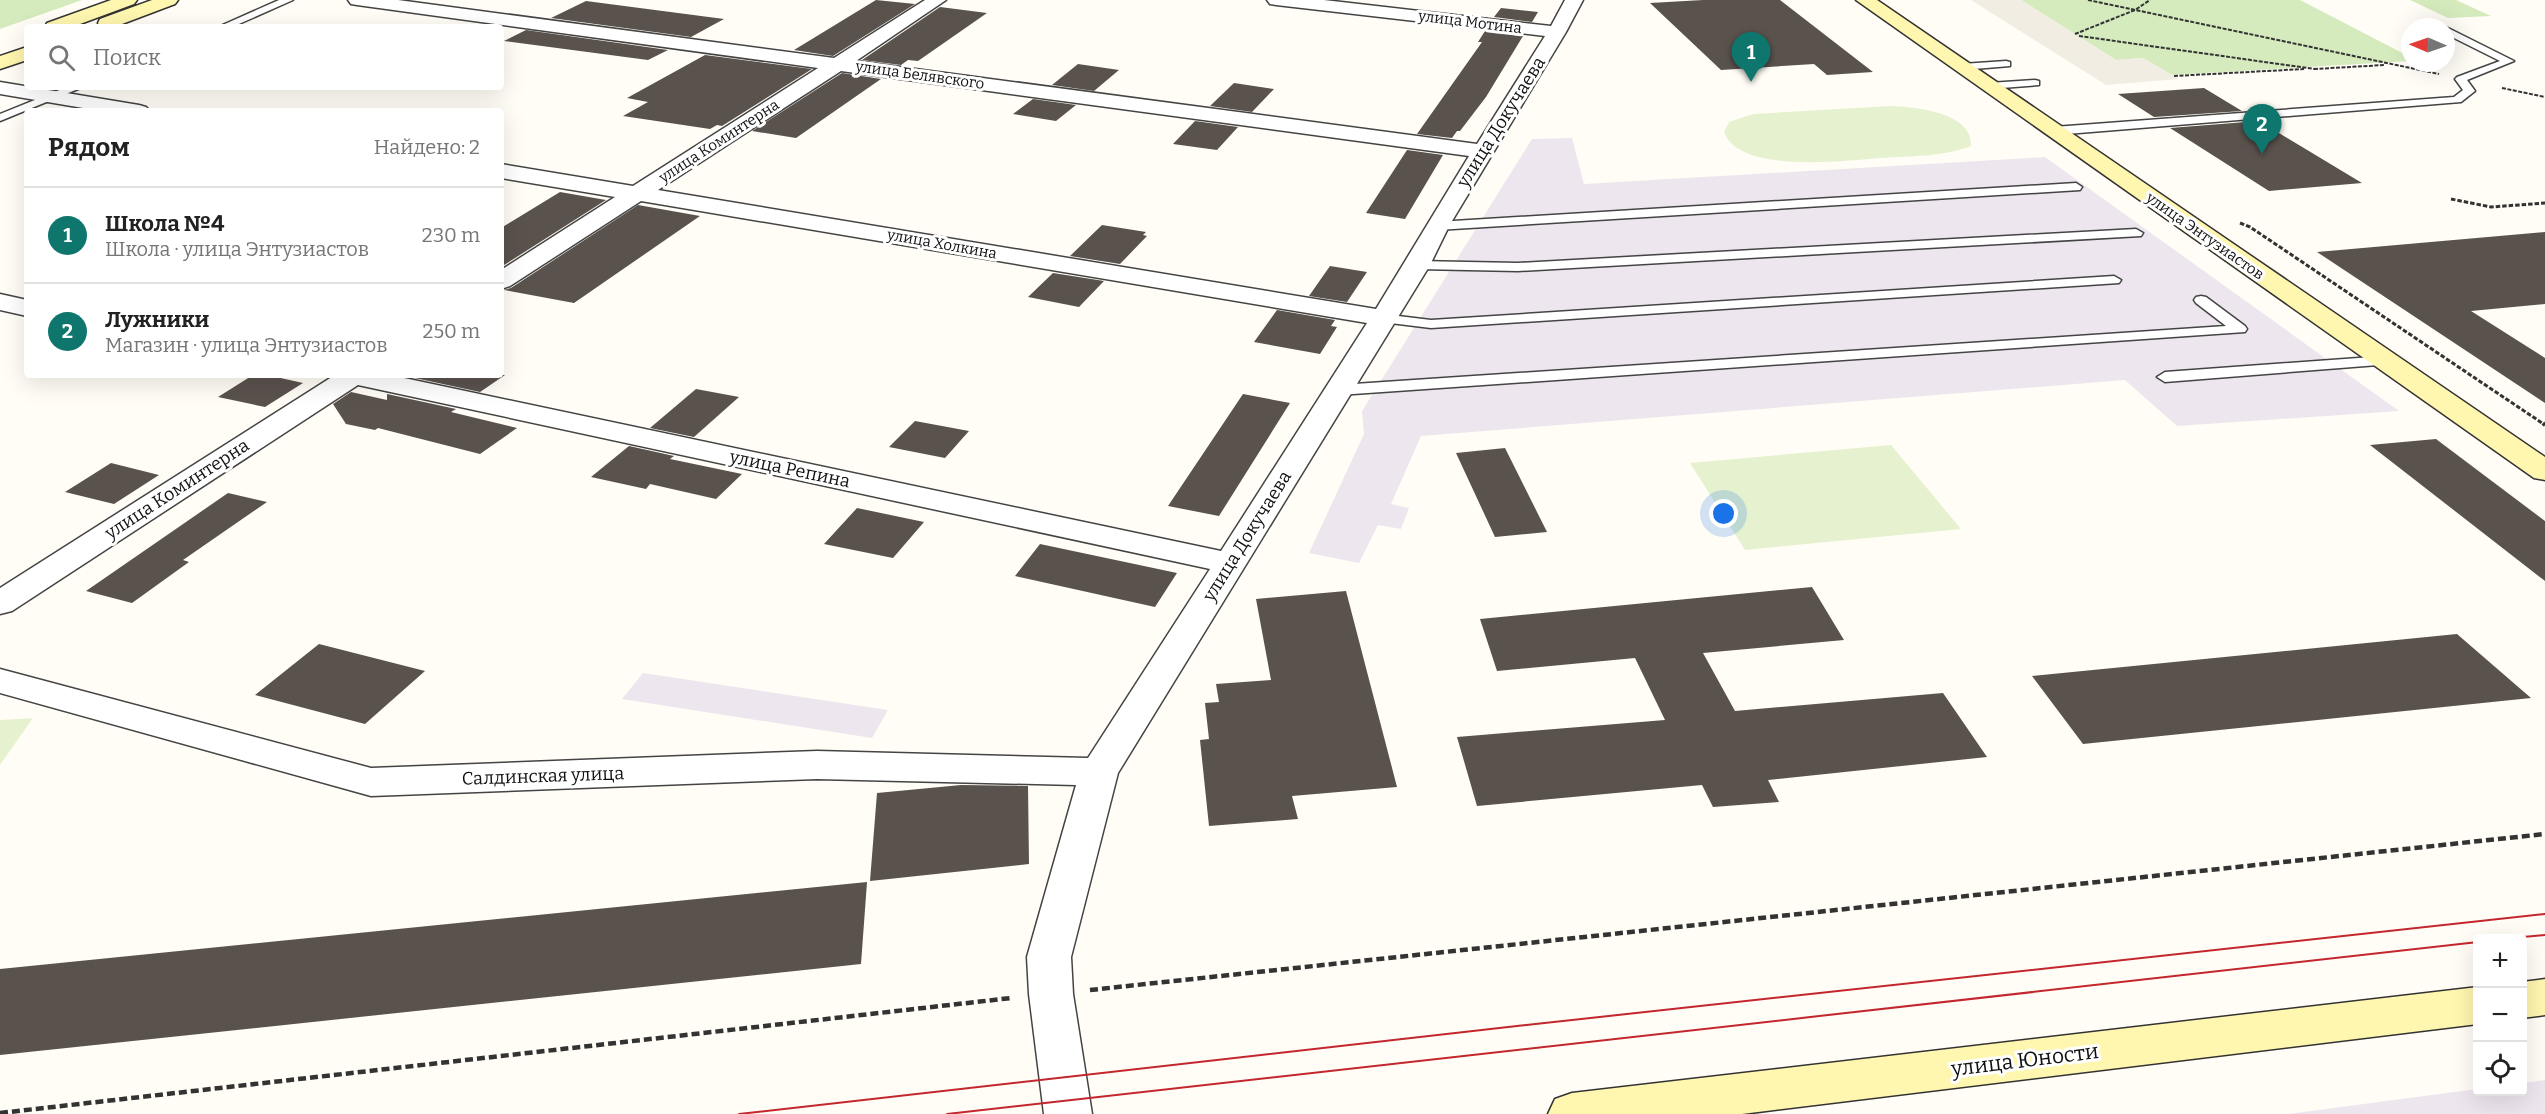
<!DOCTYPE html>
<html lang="ru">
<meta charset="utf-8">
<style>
:root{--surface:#fff;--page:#f6f6f6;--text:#222;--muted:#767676;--line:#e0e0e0;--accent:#0f766e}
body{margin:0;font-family:Bitter,serif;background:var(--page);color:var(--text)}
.controls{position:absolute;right:18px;bottom:18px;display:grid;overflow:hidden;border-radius:6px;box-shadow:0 6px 24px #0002}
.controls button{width:54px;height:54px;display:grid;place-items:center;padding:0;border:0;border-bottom:2px solid var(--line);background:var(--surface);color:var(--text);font:30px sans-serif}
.compass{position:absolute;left:2401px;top:18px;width:54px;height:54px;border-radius:50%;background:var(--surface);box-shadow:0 6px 24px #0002;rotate:272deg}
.you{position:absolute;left:1724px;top:514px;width:21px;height:21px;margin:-15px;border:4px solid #fff;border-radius:50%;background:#1a73e8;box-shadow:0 0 0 9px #1a73e833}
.badge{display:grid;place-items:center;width:39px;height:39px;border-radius:50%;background:var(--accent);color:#fff;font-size:20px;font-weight:700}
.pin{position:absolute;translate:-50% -50px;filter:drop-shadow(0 2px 3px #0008)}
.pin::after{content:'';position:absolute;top:32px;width:21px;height:18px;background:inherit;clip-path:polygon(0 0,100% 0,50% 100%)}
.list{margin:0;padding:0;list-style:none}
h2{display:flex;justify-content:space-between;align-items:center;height:78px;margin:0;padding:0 24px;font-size:26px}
h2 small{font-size:20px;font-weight:400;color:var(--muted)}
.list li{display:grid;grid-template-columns:39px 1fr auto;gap:18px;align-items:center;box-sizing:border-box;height:96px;padding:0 24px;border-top:2px solid var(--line)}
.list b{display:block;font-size:22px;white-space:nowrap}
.list p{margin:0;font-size:20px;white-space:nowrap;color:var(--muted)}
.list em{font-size:20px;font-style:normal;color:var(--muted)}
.icon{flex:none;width:33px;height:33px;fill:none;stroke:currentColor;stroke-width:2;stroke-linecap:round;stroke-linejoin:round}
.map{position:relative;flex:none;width:2545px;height:1114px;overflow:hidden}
.search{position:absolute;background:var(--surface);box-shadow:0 6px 24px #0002;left:24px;top:24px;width:480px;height:66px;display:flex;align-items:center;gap:15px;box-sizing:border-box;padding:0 21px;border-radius:6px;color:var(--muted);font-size:22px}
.panel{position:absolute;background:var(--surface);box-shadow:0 6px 24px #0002;left:24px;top:108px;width:480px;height:270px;border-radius:6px}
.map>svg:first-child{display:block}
</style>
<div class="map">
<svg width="2545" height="1114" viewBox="0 0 2545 1114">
<rect width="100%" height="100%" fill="#fffdf5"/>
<!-- industrial -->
<path fill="#eee6ef" d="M1572 138 1584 184 2045 157 2399 411 2177 426 2125 380 1421 436 1391 504 1409 508 1401 529 1378 525 1359 563 1309 553 1364 434 1362 411 1532 139Z
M643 673 888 710 872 738 622 699Z
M2545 1080V1114H2288L2477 1089 2478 1092H2522L2523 1083Z"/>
<!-- green -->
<path fill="#d5ebbd" d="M0 0H82L0 29Z
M2021 0H2300L2410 57V61L2172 75 2143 58 2116 60Z
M2410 0H2456L2491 16 2448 18Z"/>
<!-- pitch -->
<path fill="#e6f2cf" d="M1890 106C1915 107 1973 112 1971 146 1943 157 1911 156 1880 158 1844 161 1758 171 1731 143 1728 141 1726 135 1724 132L1729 122 1753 114Z
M1891 445 1961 529 1745 550 1690 463Z
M33 718 0 765V720Z"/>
<!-- plaza -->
<path fill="#f1ede2" d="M1971 0H2021L2116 60 2143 58 2179 79 2106 85Z"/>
<!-- building -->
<path fill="#5a524d" d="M876 0 915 4 833 56 794 50Z
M1703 0H1780L1873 72 1827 75 1814 64 1721 70 1650 3Z
M586 1 724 19 691 37 551 18Z
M940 7 987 13 918 61 908 60 901 65 862 60Z
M1501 8 1538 12 1532 22 1494 17Z
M526 30 668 50 648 60 504 41Z
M1485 31 1523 36 1486 97 1460 131H1457L1452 138 1417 134 1482 42H1478Z
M705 55 812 69 722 126 717 125 710 129 623 116 648 102 627 98Z
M1078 64 1119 70 1094 91 1052 85Z
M842 73 881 79 796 138 752 131Z
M1234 83 1274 89 1252 112 1210 106Z
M2204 88 2242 111 2154 117 2118 94Z
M1033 99 1076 105 1056 121 1013 114Z
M1195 121 1238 127 1217 150 1173 144Z
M2259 121 2362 183 2269 191 2170 128Z
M1407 150 1443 155 1405 219 1366 213Z
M560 192 606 200 501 267V228Z
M638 205 700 216 574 303 504 290 511 288Z
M1102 225 1146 232 1143 235 1147 236 1120 264 1070 256Z
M2545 232V304L2471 311 2545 358V403L2317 252Z
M1330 266 1367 272 1347 302 1309 296Z
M1053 273 1104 281 1079 307 1028 297Z
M1277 310 1335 320 1331 326 1337 327 1320 354 1254 342Z
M253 375H267L303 383 265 407 218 397Z
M401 375H505L480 392Z
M696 389 739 397 694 437 650 428Z
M351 392 387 400V394L456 409 451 412 517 428 480 454 378 428 375 430 346 424 333 404Z
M1243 394 1290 403 1219 516 1168 506Z
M915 421 969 431 945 458 889 447Z
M2436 439 2545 521V581L2370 445Z
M629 446 674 456 670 459 742 474 716 499 650 484 646 489 591 477Z
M1505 448 1547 532 1495 537 1456 453Z
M111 463 159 475 114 504 65 492Z
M228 493 267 502 183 560 189 562 132 603 86 591Z
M857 508 924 522 893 558 824 544Z
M1040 544 1177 573 1155 607 1015 576Z
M1812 587 1844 640 1703 653 1735 711 1943 693 1987 757 1768 780 1779 802 1713 807 1702 785 1477 806 1457 737 1665 720 1635 658 1497 671 1480 619Z
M1346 591 1397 787 1292 796 1298 819 1209 826 1200 740 1209 739 1205 703 1219 702 1216 684 1271 680 1256 599Z
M2457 634 2531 698 2083 744 2032 676Z
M319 644 425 671 365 724 255 695Z
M961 785 1028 786 1029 864 870 881 877 793Z
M867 882 861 964 0 1055V969Z"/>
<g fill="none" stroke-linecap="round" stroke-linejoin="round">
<!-- lane casing -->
<g stroke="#444" stroke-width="3">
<path id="lane" d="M279 0H293L232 27H218Z
M2446 27 2514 61 2467 80 2475 91 2461 102 2054 135 2048 131 2054 127 2454 97 2463 90 2455 79 2457 77 2500 61 2446 34Z
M2006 61 2010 62V66L1962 70 1957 67 1962 64Z
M2035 80 2039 81V85L1989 89 1983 86 1989 83Z
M67 87H83L0 121V114Z
M2076 183 2082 187 2080 190 1437 230 1430 226 1437 222Z
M2136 229 2143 233 2141 236 1518 271 1417 269 1410 265 1417 261 1518 263Z
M2114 276 2121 280 2119 283 1431 328 1382 322 1375 318 1382 314 1431 320Z
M2201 296 2206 297 2245 326 2247 329 2245 332 1339 395 1331 390 1339 385 2226 326 2196 303 2194 300 2196 297Z
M2386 356 2394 361 2391 364 2165 382 2157 377 2165 372Z"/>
</g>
<!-- street casing -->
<g stroke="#444" stroke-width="3">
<path id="street" d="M348 0H398L834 58 925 0H946L856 61 1477 144 1545 36 1276 5 1270 4 1267 0H1324L1551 26 1565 0H1583L1566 32 1449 226 1430 265 1118 773 1071 957 1073 994 1092 1114H1044L1029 994 1027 957 1076 785 817 779 371 796 0 693V669L371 768 817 751 1088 758 1210 569 358 385 12 611 0 614V588L335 375H390L1221 551 1367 323 641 201 510 286 501 289V270L615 197 501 178V164L633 186 818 68 357 5 351 4ZM841 71 1469 156 1376 309 658 190Z
M0 82 139 105 146 107 150 111H101L0 94Z
M0 294 27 300V316L0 310Z"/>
</g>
<!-- secondary casing -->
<g stroke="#333" stroke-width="3">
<path id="secondary" d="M111 0H137L134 4 72 27H45L47 23Z
M152 0H178L175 4 114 27H100L98 23 100 19Z
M1856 0H1877L2545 457V480L2534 478Z
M27 47V60L0 69V56Z
M2545 979V1015L2522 1018V982Z
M2478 987V1024L1742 1114H1548L1555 1099 1572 1093Z"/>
</g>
<!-- path-far3 -->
<path stroke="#333" stroke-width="2" stroke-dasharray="4 1.5" stroke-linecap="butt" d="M2088 0 2439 74
M2075 34 2135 10 2150 0
M2079 36 2315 69
M2314 69 2385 65
M2174 76 2304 69
M2502 88 2545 97"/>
<!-- path-far2 -->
<path stroke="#333" stroke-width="3" stroke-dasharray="4.5 2" stroke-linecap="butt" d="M2451 199 2491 207 2545 203
M2240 223 2250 227 2545 425"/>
<!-- path-far1 -->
<path stroke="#333" stroke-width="4" stroke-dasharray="6 3" stroke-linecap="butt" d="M2543 423 2545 425"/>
<!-- path -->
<path stroke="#333" stroke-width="4.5" stroke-dasharray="8 4" stroke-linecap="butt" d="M1090 990 2545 834
M0 1113 1011 998"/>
<!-- lane -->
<use href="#lane" fill="#fff" fill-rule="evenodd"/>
<!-- street -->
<use href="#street" fill="#fff" fill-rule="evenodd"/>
<!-- secondary -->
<use href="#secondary" fill="#fff6b0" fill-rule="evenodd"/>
<!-- tram -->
<path stroke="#c4262e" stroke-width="2" d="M2512 938 2545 935
M739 1114 1517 1026 2545 914
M947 1114 2478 942"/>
</g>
<g text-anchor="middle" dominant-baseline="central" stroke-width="6" stroke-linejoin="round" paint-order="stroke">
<!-- far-street labels -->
<g font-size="15" fill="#111" stroke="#fff">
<text transform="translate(1470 22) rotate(7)">улица Мотина</text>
<text transform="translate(920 75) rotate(8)">улица Белявского</text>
<text transform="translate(719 141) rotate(-33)">улица Коминтерна</text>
<text transform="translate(2205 236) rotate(35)">улица Энтузиастов</text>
<text transform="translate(942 244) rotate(10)">улица Холкина</text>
</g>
<!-- street labels -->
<g font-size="18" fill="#111" stroke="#fff">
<text transform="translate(1501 122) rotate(-58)">улица Докучаева</text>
<text transform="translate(790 469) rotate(12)">улица Репина</text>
<text transform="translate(177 489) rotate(-33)">улица Коминтерна</text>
<text transform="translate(1247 536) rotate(-58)">улица Докучаева</text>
<text transform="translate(543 776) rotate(-2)">Салдинская улица</text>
</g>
<!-- near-street labels -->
<g font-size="21" fill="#111" stroke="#fff">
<text transform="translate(2025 1060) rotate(-7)">улица Юности</text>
</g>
</g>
</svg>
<div class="controls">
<button>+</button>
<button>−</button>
<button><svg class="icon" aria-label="locate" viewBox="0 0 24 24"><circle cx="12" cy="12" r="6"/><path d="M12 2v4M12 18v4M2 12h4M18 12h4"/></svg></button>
</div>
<svg class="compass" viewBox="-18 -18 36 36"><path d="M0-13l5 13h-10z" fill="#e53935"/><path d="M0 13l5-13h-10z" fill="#767676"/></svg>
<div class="you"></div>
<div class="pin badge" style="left:1751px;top:82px">1</div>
<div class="pin badge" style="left:2262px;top:154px">2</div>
<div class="search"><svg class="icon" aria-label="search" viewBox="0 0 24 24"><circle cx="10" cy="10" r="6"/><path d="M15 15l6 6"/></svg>Поиск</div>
<section class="panel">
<h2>Рядом<small>Найдено: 2</small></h2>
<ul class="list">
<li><span class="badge">1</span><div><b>Школа №4</b><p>Школа · улица Энтузиастов</p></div><em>230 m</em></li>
<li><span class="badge">2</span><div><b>Лужники</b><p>Магазин · улица Энтузиастов</p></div><em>250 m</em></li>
</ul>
</section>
</div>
